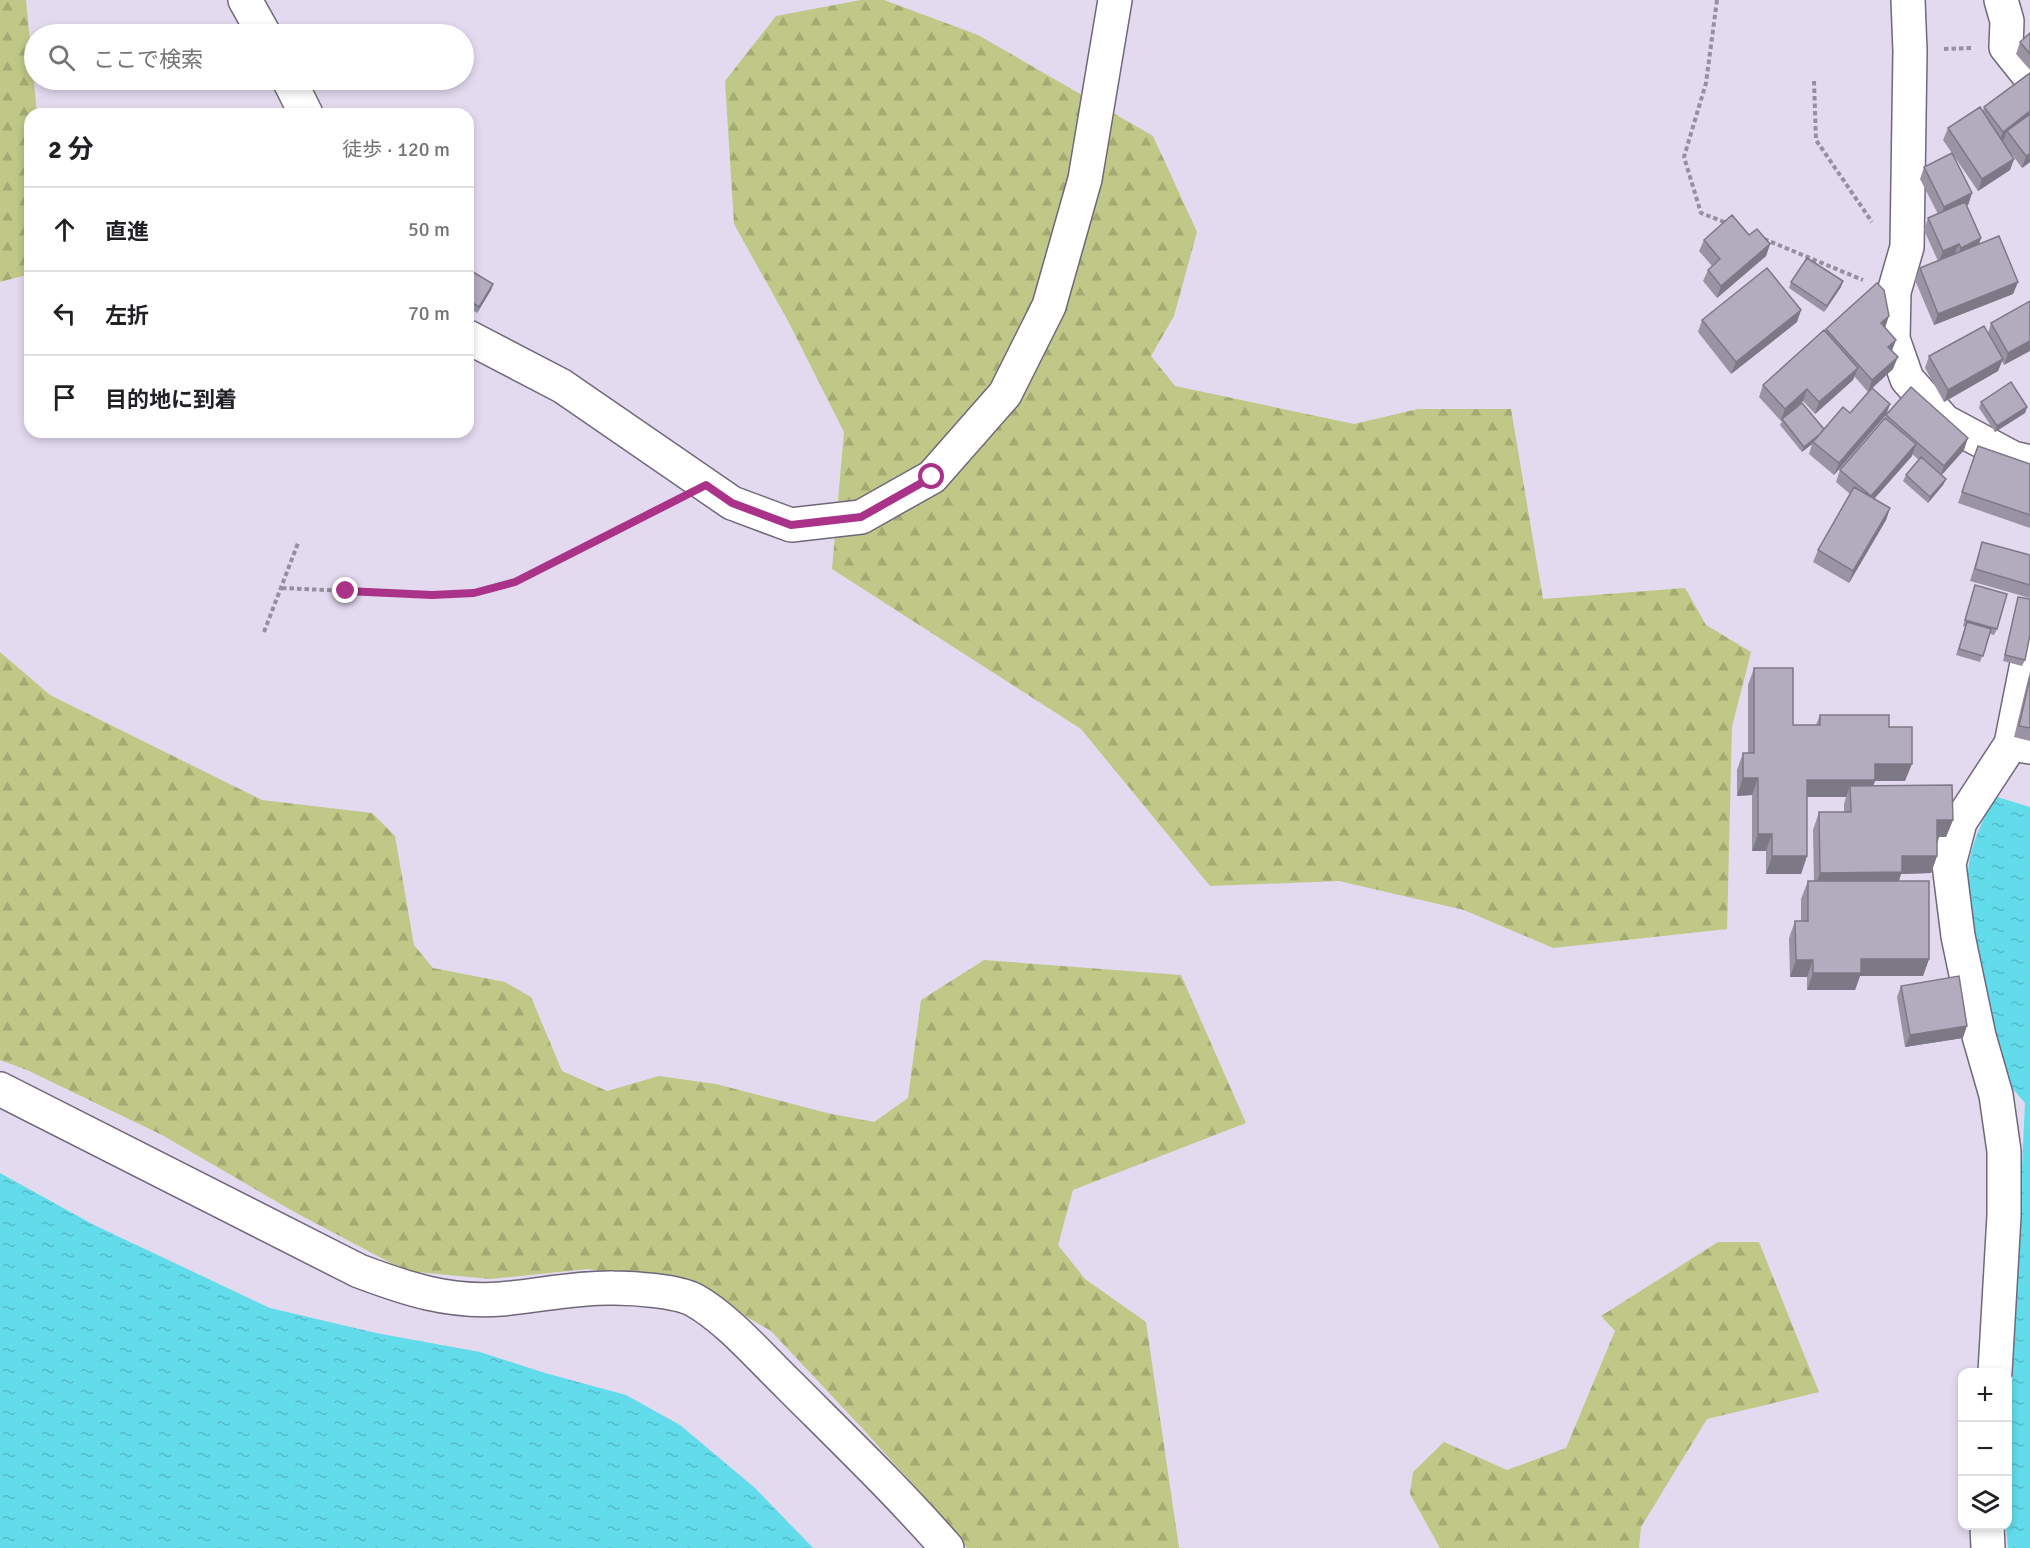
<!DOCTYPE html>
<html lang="ja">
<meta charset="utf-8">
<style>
:root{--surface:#fff;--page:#f6f6f6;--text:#202124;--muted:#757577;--line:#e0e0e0}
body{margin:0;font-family:Signika,"Noto Sans JP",sans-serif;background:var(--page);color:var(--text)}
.controls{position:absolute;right:18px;bottom:18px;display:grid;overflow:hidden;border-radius:12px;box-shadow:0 3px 9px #0003}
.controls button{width:54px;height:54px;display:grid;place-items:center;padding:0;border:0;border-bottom:2px solid var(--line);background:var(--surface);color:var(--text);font:30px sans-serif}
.stop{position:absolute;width:18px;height:18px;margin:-14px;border:4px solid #aa3389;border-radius:50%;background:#fff}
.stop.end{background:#aa3389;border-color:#fff;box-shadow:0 2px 6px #0008}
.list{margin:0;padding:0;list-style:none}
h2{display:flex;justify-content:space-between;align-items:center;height:78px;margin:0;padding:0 24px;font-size:26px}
h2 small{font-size:20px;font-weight:400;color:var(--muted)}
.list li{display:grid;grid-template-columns:39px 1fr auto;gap:18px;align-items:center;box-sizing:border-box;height:84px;padding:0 24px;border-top:2px solid var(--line)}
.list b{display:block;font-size:22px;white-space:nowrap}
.list em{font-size:20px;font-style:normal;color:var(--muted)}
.icon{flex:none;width:33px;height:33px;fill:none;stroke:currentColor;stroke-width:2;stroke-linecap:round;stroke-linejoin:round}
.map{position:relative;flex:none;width:2030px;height:1548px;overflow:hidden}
.search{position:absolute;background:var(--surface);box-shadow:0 3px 9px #0003;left:24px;top:24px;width:450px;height:66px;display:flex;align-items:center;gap:15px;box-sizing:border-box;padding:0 21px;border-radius:33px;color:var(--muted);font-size:22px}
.panel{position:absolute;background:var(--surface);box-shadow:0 3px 9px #0003;left:24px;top:108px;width:450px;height:330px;border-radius:18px}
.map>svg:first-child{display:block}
</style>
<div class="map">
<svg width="2030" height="1548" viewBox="0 0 2030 1548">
<defs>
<pattern id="forest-firs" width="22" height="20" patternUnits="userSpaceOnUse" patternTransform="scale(1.5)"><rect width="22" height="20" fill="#bfc886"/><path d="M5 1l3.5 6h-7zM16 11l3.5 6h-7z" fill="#a3ab73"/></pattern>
<pattern id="water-ripples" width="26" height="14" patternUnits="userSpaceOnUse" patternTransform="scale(1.5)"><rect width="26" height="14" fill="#62dbea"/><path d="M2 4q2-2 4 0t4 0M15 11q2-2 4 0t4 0" fill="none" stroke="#54bbc8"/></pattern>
</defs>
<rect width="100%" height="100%" fill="#e3daef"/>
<!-- forest -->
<path fill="url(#forest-firs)" d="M0 0H26L37 114H30V274L0 282Z
M861 0H884L978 35 1153 136 1197 232 1174 316 1151 356 1175 386 1354 424 1418 409H1511L1543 599 1685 588 1706 625 1751 652 1732 727 1727 929 1553 948 1464 910 1339 881 1210 886 1081 729 832 569 844 432 788 321 734 224 725 81 776 16Z
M0 652 50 695 262 800 372 813 395 836 414 945 433 968 505 982 531 997 562 1071 607 1091 659 1076 716 1084 827 1113 874 1122 908 1098 921 1000 984 960 1181 975 1246 1123 1073 1190 1058 1245 1085 1279 1146 1322 1179 1548H967L955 1531 862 1428 771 1331 687 1282 588 1269 490 1279 406 1271 298 1214 162 1135 27 1070 0 1060Z
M1718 1242H1759L1819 1392 1707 1419 1641 1527 1639 1548H1440L1410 1494 1413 1472 1444 1442 1507 1470 1566 1448 1615 1331 1601 1316Z"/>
<!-- water -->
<path fill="url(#water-ripples)" d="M1994 796 2030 807V1548H2008L2006 1526H2008V1469L2025 1103 2013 1089 2007 1073 1981 979 1968 881C1967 850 1982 824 1994 796Z
M0 1173 94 1225 270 1308 376 1333 480 1352 545 1373 626 1395 680 1425 755 1488 813 1548H0Z"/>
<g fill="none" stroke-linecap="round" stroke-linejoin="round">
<!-- minor casing -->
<g stroke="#70687a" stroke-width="36">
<path id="minor" d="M245 0 264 34
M1908 0 1910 51 1907 247 1894 292 1893 339 1907 379 1944 421 2013 458 2030 462
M2001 0 2007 21 2006 47 2030 77
M289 80 306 114
M468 337 562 386 732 503 791 525 861 517 932 477 1005 394 1049 306 1085 179 1115 0
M2011 744 2030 648
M0 1089 359 1271C407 1289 449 1303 501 1299 538 1296 576 1287 614 1288 634 1288 677 1291 694 1300 728 1319 761 1358 789 1385 843 1439 897 1491 947 1548
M1995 1372 2004 1216V1151L1996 1095 1979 1036 1958 936 1949 864 1960 822 2011 744 2030 747
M1987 1526 1988 1548"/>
</g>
<!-- path -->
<path stroke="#968f9f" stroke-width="4" stroke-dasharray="4.5 3" stroke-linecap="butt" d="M1717 0 1706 83 1684 157 1701 213 1727 223
M1944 49 1972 48
M1814 81 1816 140 1872 222
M1764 239 1863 280
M282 588 432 595 474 593 515 583 671 503
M264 632 298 543"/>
<!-- minor -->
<use href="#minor" stroke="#fff" stroke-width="33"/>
</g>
<!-- wall -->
<path fill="#9a93a3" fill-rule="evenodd" d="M2030 33V70L2016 54 2020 42Z
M2030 73V162L2022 168 2011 153 2014 159 2010 170 1978 191 1943 140 1948 128 1983 111 1984 107Z
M1924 167 1972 193 1968 205H1966L1981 238 1979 244 2018 282 2013 294 1934 325 1915 280 1920 268 1938 261 1924 230 1928 218 1938 214 1920 179Z
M1749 235 1770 244 1766 256 1717 298 1703 281 1708 270 1712 266 1699 251 1704 240Z
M468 269 493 284 491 290 477 313 468 307Z
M1791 282 1841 287 1824 312 1789 288Z
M2030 301 2004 365 2002 361 1998 371 1944 402 1925 368 1929 356 1988 333 1991 323Z
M1801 310 1797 322 1731 374 1698 332 1702 320Z
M1885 328 1896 340 1892 351 1893 369 1872 388 1890 404 1886 415 1834 475 1809 454 1812 444 1802 452 1780 425 1782 421H1781L1759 397 1763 385 1825 331 1826 329ZM1854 376 1868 392 1850 413 1824 429 1790 413 1803 401 1815 414 1853 380Z
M1981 402 2027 407 2025 413 1995 432 1979 408Z
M1886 415 1964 450 1941 475 1946 479 1943 485 1928 503 1903 481 1906 475 1919 460 1912 454V456L1874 499 1890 508 1886 520 1849 583 1813 562 1818 550 1850 494 1836 482 1840 470 1885 418Z
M1978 446 2030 464V528L1958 503Z
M1982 542 2030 555V598L1970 581Z
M1973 591 1997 629 1994 635 1990 634 1980 662 1956 655 1965 627 1963 626Z
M2018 597 2025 660 2022 666 2003 661Z
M1754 668 1793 725H1816L1820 715 1889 727 1905 781H1875L1873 786 1953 820 1946 837H1937V856L1931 873 1901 874 1899 881 1929 959 1923 976H1860L1855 990H1807V977H1790L1789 938 1795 921H1801V899L1808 881H1814L1813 830 1819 812H1844V804L1846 797H1807V856L1801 874H1766V851H1752V795L1737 796V770L1743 753H1748V685Z
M2030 671V741L2014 737Z
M1901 986 1963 1038 1905 1047 1897 997Z"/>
<!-- shaded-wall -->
<path fill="#7d7885" d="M2030 111V120L2007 131 2004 139 1998 143 2003 132Z
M2030 154V162L2022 168 2026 156Z
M2014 159 2010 170 1978 191 1982 179Z
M1972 193 1968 205 1940 218 1944 207Z
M1981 238 1977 250 1956 259 1961 248Z
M1770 244 1766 256 1717 298 1721 286Z
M1959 244 1954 255 1939 262 1943 251Z
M1843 281 1841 287 1824 312 1827 306Z
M2018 282 2013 294 1934 325 1938 314Z
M493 284 491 290 477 313 479 307Z
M1801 310 1797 322 1731 374 1736 362Z
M1889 316 1885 328 1881 323Z
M1896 340 1891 352 1888 347Z
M2030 341V351L2004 365 2008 353Z
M1898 357 1893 369 1868 392 1872 380Z
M2003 359 1998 371 1944 402 1948 390Z
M1858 368 1853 380 1815 414 1819 402Z
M1807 389 1803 401 1781 421 1785 409Z
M1890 404 1886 415 1834 475 1839 463Z
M2027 407 2025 413 1995 432 1997 426Z
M1825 430 1813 442 1812 444 1802 452 1804 447Z
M1968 438 1964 450 1940 477 1944 466Z
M1916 444 1912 456 1866 508 1871 496Z
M1946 479 1943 485 1928 503 1930 497Z
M1890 508 1886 520 1849 583 1853 571Z
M1875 764H1912L1905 781H1875L1869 797 1850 786 1846 797H1800L1807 780Z
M1743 778H1758L1752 795 1737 796Z
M1937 820H1953L1946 837H1930Z
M1758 834H1772L1766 851H1752Z
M1772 856H1807L1801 874H1766Z
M1902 856H1937L1931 873 1901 874 1896 889 1814 891 1820 873Z
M1861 959H1929L1923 976H1860L1855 990H1807L1813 973Z
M1796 960H1813L1807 977H1790Z
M1967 1026 1963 1038 1905 1047 1910 1035Z"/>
<!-- building -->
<path fill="#b3abbe" stroke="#7d7885" stroke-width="1.5" d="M2030 33V54L2020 42Z
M2030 73V111L2003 132 1984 107Z
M1980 107 2014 159 1982 179 1948 128Z
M2030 114V154L2026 156 2007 131Z
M1952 153 1972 193 1944 207 1924 167Z
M1965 202 1981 238 1961 248 1959 244 1943 251 1928 218Z
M1732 215 1749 235 1757 229 1770 244 1721 286 1708 270 1720 259 1704 240Z
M1999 236 2018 282 1938 314 1920 268Z
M1807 258 1843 281 1827 306 1791 282Z
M1767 268 1801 310 1736 362 1702 320Z
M468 269 493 284 479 307 468 300Z
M1877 283 1884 290 1889 316 1881 323 1896 340 1888 347 1898 357 1872 380 1826 329Z
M2030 301V341L2008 353 1991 323Z
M1984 326 2003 359 1948 390 1929 356Z
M1824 330 1858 368 1819 402 1807 389 1785 409 1763 385Z
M2011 382 2027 407 1997 426 1981 402Z
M1911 387 1968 438 1944 466 1886 415Z
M1872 388 1890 404 1839 463 1813 442 1843 407 1850 413Z
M1802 403 1824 429 1820 434 1804 447 1782 419Z
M1885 418 1916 444 1871 496 1840 470Z
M1978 446 2030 464V515L1962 492Z
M1921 457 1946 479 1930 497 1906 475Z
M1854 487 1890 508 1853 571 1818 550Z
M1982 542 2030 555V585L1975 569Z
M1975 585 2007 594 1997 629 1965 620Z
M2018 597 2030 599V635L2025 660 2005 655Z
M1967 622 1991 629 1983 656 1959 649Z
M1754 668H1793V725H1820V715H1889V727H1912V764H1875V780H1807V856H1772V834H1758V778H1743V753H1754Z
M2030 677V728L2019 726Z
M1952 785 1953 820H1937V856H1902V872L1820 873 1819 812H1851L1850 786Z
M1808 881H1929V959H1861V973H1813V960H1796L1795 921H1808Z
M1959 976 1967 1026 1910 1035 1901 986Z"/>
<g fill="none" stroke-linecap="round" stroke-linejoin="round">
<!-- route -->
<path stroke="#aa3389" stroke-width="8" d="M346 591 432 595 474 593 515 582 706 485 732 503 791 525 861 517 932 477"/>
</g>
</svg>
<div class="controls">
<button>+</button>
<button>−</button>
<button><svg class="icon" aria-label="layers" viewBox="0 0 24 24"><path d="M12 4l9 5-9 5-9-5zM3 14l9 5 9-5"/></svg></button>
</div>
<div class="stop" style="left:932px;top:477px"></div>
<div class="stop end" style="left:346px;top:591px"></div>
<div class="search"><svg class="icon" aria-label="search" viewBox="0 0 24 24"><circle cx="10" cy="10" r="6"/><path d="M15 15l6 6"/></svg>ここで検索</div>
<section class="panel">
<h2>2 分<small>徒歩 · 120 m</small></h2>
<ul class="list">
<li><svg class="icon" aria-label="ahead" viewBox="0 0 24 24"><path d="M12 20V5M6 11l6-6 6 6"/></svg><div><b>直進</b></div><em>50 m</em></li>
<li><svg class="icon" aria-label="left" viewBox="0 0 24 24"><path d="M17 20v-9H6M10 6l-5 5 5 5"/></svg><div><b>左折</b></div><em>70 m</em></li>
<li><svg class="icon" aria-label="arrive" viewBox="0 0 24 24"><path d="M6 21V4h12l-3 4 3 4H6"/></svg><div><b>目的地に到着</b></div></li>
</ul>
</section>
</div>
